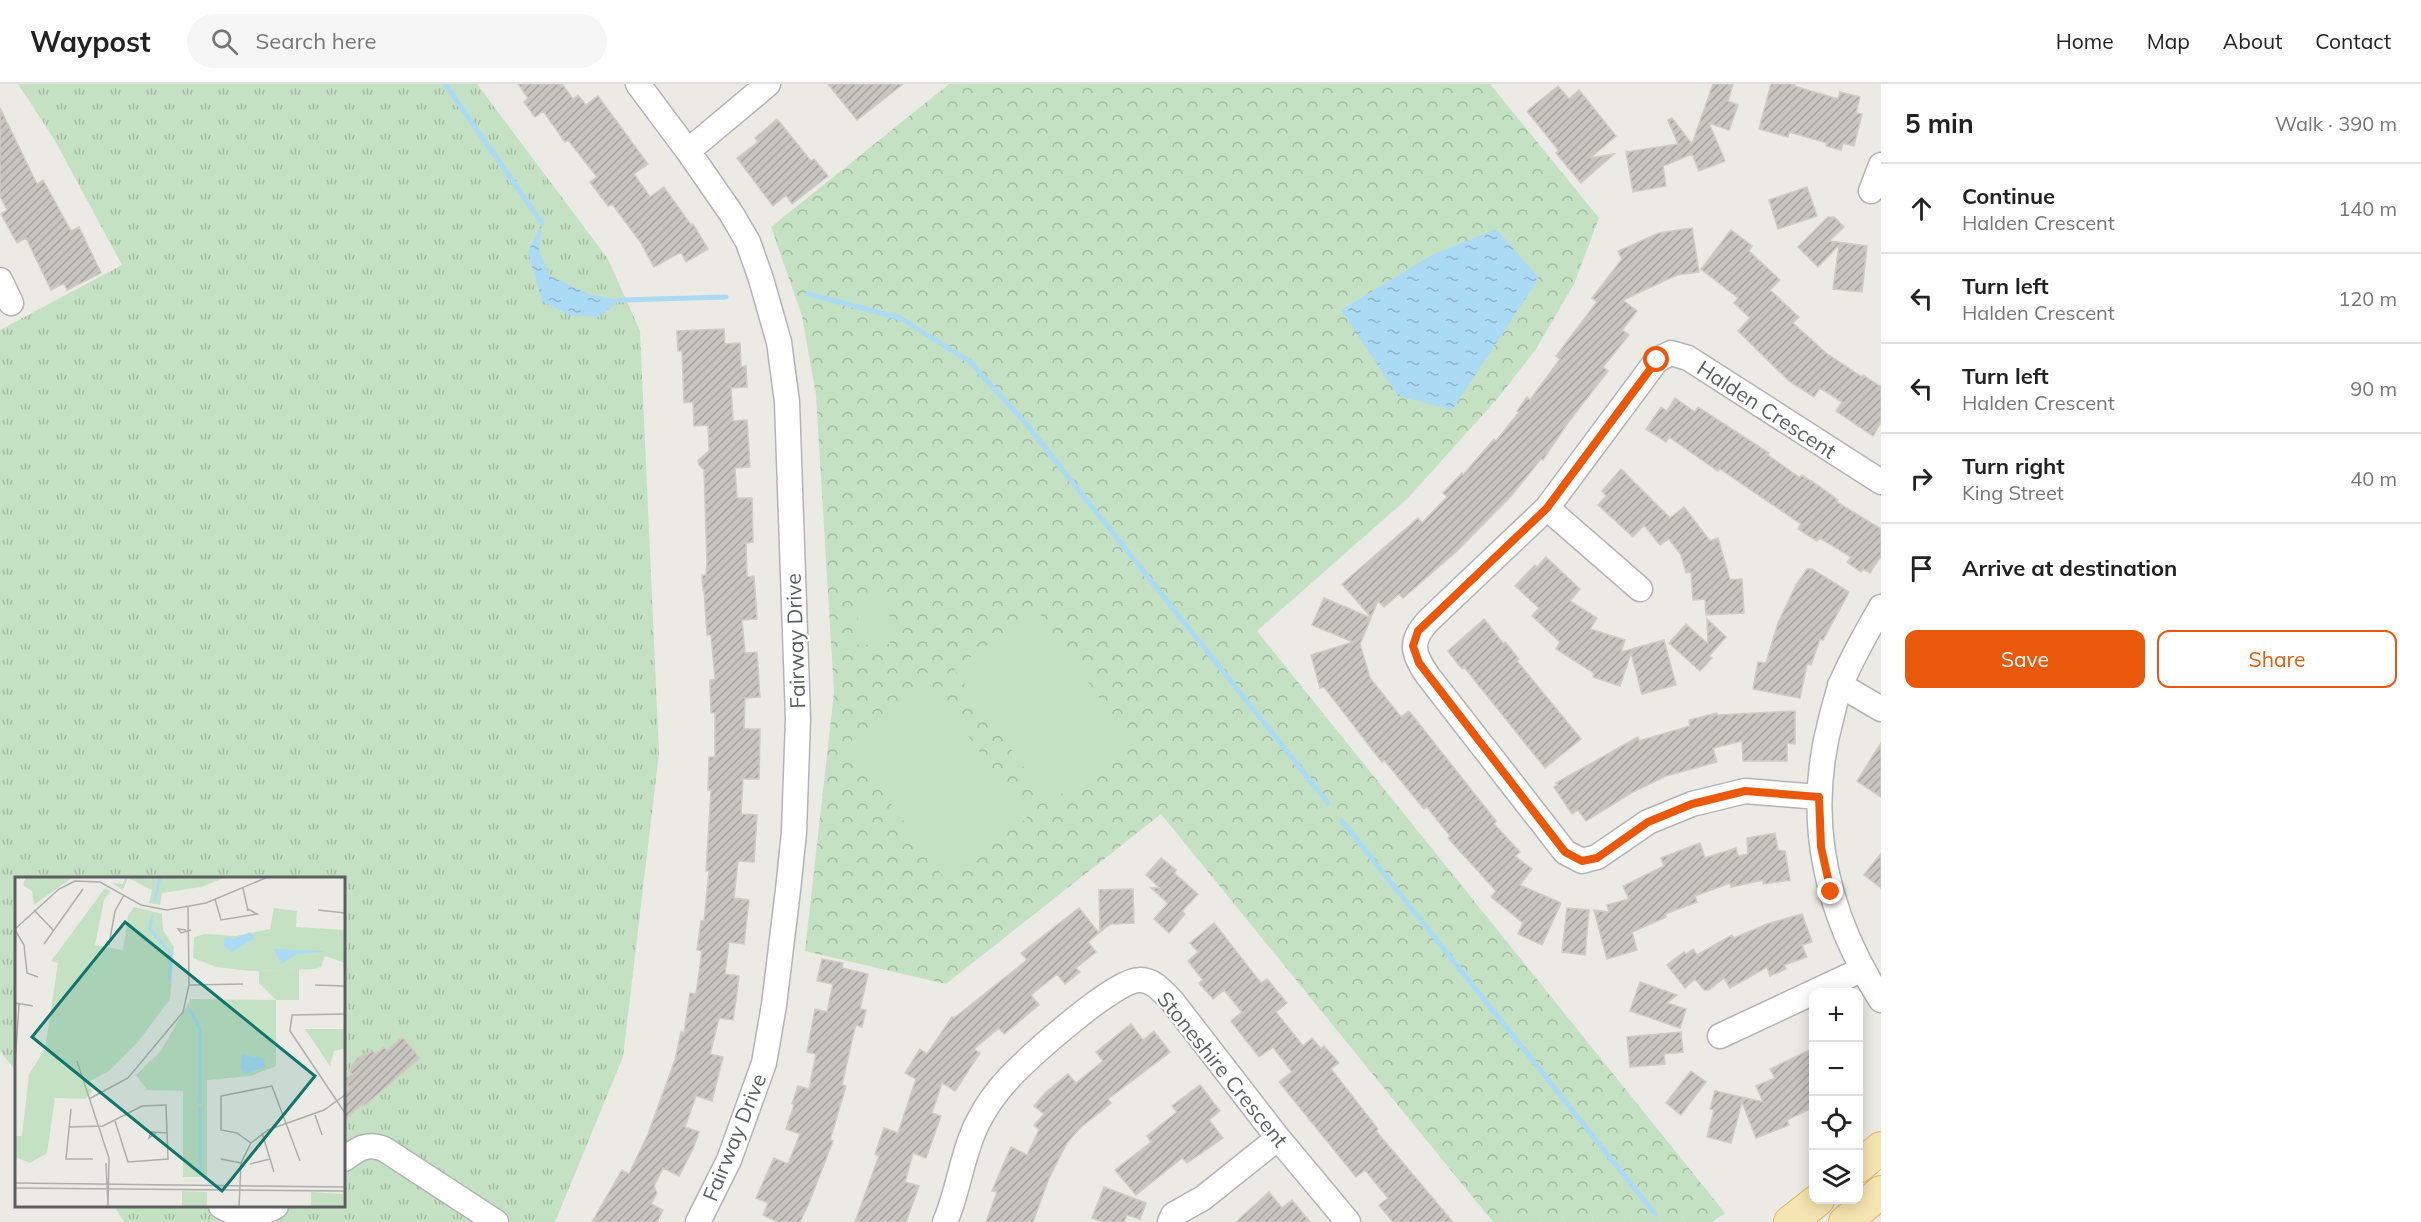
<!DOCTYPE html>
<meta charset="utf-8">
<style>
:root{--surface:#fff;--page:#f6f6f6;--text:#222;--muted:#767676;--line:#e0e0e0;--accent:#ea580c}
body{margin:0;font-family:Mulish,sans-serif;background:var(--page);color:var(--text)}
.controls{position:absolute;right:18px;bottom:18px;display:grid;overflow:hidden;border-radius:12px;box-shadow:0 3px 15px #0003}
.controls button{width:54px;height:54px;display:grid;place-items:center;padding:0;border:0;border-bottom:2px solid var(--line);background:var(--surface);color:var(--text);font:30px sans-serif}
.stop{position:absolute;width:18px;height:18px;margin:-14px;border:4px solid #ea580c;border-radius:50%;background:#fff}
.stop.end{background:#ea580c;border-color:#fff;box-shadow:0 2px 6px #0008}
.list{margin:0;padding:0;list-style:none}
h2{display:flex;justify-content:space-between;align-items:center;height:78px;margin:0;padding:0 24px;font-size:26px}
h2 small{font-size:20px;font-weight:400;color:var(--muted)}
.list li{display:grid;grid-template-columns:39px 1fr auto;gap:18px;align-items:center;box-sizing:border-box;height:90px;padding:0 24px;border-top:2px solid var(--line)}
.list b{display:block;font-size:22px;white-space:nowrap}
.list p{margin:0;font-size:20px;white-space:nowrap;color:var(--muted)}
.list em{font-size:20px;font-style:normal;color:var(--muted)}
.actions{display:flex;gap:12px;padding:18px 24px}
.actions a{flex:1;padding:14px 0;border:2px solid var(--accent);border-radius:12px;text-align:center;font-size:21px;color:var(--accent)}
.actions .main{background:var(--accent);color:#fff}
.icon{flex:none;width:33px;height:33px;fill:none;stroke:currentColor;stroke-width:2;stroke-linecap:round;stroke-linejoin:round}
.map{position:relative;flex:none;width:1881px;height:1138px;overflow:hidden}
header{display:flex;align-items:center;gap:36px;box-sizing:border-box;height:84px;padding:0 30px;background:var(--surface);border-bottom:2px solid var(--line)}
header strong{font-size:28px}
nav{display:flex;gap:33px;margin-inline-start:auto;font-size:21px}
.search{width:420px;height:54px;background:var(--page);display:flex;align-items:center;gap:15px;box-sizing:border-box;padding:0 21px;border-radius:33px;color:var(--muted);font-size:22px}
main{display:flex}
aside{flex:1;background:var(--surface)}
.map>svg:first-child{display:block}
</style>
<header>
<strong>Waypost</strong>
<div class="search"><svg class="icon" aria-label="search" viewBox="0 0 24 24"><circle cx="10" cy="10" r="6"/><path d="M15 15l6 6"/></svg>Search here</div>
<nav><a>Home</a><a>Map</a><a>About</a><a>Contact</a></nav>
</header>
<main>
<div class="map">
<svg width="1881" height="1138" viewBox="0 0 1881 1138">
<defs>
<pattern id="grass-tufts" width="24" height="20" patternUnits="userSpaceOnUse" patternTransform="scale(1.5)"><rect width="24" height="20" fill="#c5e1c3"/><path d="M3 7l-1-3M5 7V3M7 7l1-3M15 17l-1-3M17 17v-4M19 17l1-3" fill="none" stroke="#a3baa2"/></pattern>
<pattern id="park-crowns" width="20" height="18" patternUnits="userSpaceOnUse" patternTransform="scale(1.5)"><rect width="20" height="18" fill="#c5e1c3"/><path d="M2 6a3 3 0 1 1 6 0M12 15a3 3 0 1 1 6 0" fill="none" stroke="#a3baa2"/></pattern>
<pattern id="water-ripples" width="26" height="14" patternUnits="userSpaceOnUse" patternTransform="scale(1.5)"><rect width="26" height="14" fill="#abdaf5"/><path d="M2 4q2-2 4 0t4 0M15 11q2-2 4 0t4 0" fill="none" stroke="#8eb4ca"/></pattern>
<pattern id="building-hatch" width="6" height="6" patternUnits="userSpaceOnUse" patternTransform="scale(1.5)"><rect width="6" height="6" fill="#c8c5c0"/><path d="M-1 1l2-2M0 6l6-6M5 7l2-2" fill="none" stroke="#a6a39f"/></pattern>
</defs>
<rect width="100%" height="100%" fill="#eceae4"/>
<!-- grass -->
<path fill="url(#grass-tufts)" d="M18 0H477L608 175 640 247 659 669 623 973 555 1138H124L114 1122H344V794H16V987L0 967V246L122 181 54 55Z"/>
<!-- park -->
<path fill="url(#park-crowns)" d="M949 0H1490L1599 134 1574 200 1536 265 1498 314 1408 414 1257 547 1725 1129 1712 1138H1493L1161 730 946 900 805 867 834 608 816 311 802 232 771 143Z"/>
<!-- pitch -->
<path fill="#c5e1c3" d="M889 508 890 560 858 561V509Z
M1037 526 1132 660 1049 719 954 585Z
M931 600 1027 734 944 794 848 659Z"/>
<!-- water -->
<path fill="url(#water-ripples)" d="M542 139 539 166 550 192 591 211 621 216 598 233 569 231 542 217 528 168Z
M1496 145 1539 194 1452 326 1398 312 1341 226 1432 171Z"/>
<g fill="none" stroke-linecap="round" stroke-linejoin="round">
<!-- stream -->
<path stroke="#abdaf5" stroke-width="5" d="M445 0 542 139
M808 210 900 234 969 277 1023 336 1328 719
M621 216 726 213
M1342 737 1655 1130"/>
</g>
<!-- building -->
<path fill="url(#building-hatch)" stroke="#d0cbc3" stroke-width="1.5" d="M518 0H562L573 15 578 11 586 21 598 12 648 80 634 90 650 113 664 103 691 141 693 140 708 165 686 178 681 168 654 183 641 159 612 120 608 122 590 98 597 93 568 56 565 58 543 27 535 33 524 18 528 14Z
M828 0H903L857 36Z
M1713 0H1733L1728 17 1738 21 1729 46 1709 39 1725 77 1699 87 1692 70 1663 82 1666 102 1633 108 1626 68 1678 60 1668 36 1672 34 1692 60Z
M1771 0H1795L1794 2 1838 15 1840 8 1860 13 1856 29 1862 30 1854 62 1843 59 1841 66 1826 62 1827 59 1789 48 1788 53 1759 45Z
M1558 2 1569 15 1579 6 1616 52 1590 74 1614 70 1581 99 1556 69 1559 67 1527 27Z
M0 24 37 100 43 96 71 147 79 143 101 189 67 206 64 199 51 206 26 154 17 159 1 130 7 126 0 112Z
M777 35 811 77 814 75 828 92 792 120 786 111 773 122 737 74 758 58 755 54Z
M1807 103 1817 132 1778 145 1769 116Z
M1828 133H1834L1844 143 1829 157 1867 162 1862 208 1833 205 1839 161 1818 183 1798 163Z
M1692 144 1699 188 1677 191 1623 216 1637 227 1622 246 1629 251 1603 283 1608 287 1567 340 1543 376 1541 375 1512 411 1457 467 1403 514 1399 510 1384 523 1378 517 1371 533 1342 500 1418 434 1422 439 1447 413 1443 409 1462 389 1463 391 1494 355 1496 357 1519 328 1517 327 1527 313 1530 316 1560 275 1556 272 1597 218 1592 214 1622 175 1618 167 1659 149Z
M1731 146 1752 162 1749 167 1780 196 1770 206 1799 233 1793 239 1826 269 1862 293 1863 291 1881 303V338L1873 352 1836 327 1842 318 1820 304 1814 313 1789 297 1738 247 1750 234 1734 219 1738 214 1701 185Z
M724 245 725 260 740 259 741 283 746 282 747 303 731 304 733 337 747 336 750 383 735 384 737 414H752L753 458 746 459 747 493 754 492 757 535 742 536 745 569 757 568 760 613 745 614 744 645H760L759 695H743L741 730 757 731 754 778 738 777 734 814 749 816 744 860 729 858 725 890 739 892 736 916 733 936 719 934 710 970 723 973 712 1017 696 1012 685 1043 699 1048 693 1065 679 1092 663 1084 654 1102 657 1109 651 1120 663 1126 657 1138H592L622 1086 629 1090 648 1050 675 976 681 948 684 949 690 909 696 910 702 867 697 866 701 837H704L709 787H706L711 706H708L709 673H715V629H711L710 596 715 595 711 551H707L704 506H703L702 491H706L707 480 704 386 699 381 698 376 709 367 708 341 694 342 693 318 684 319 682 267H678L677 247Z
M1675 314 1695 328 1698 323 1769 369 1768 371 1800 394 1802 391 1819 402 1838 416 1837 418 1881 445V472L1870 489 1863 485 1861 488 1847 478 1851 473 1820 454 1817 457 1798 445 1801 440 1720 385 1718 387 1669 353 1666 358 1646 345 1661 323 1667 327Z
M1621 385 1670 434 1684 423 1710 457 1718 454 1730 496 1742 495 1744 529 1706 531 1705 515 1693 516 1691 488 1686 489 1681 471 1669 455 1660 461 1644 441 1633 453 1598 421 1606 412 1602 407Z
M1546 473 1580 505 1570 517 1597 534 1590 545 1625 556 1621 568 1664 556 1676 601 1642 610 1631 569 1620 602 1593 593 1594 589 1556 565 1560 558 1532 532 1539 524 1515 502 1535 481 1537 483Z
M1807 485H1812L1849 508 1823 556 1820 555 1811 581 1807 580 1800 614 1753 605 1758 578 1766 579 1778 539 1796 501Z
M1324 514 1371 534 1360 560 1370 594 1401 633 1409 627 1496 737 1494 740 1520 768 1515 772 1532 785 1520 801 1561 819 1542 861 1518 850 1523 839 1491 813 1496 807 1448 754 1450 752 1427 723 1424 725 1384 676 1382 678 1324 603 1320 604 1311 571 1353 558 1312 541Z
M1484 535 1503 559 1505 558 1519 575 1517 577 1581 655 1545 684 1464 583 1462 585 1448 567Z
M1707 535 1726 553 1709 572 1712 574 1700 587 1669 559 1686 540 1708 560Z
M1795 627V660L1787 659V677H1743L1742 657 1713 664 1717 678 1666 692 1631 709 1586 737 1578 726 1572 730 1554 703 1558 701 1556 699 1638 653 1639 657 1690 642 1689 636 1717 629V631Z
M1881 659V713L1857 697Z
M1775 749 1778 766 1785 767 1790 796 1763 800V796L1731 803 1730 799 1695 812 1697 818 1665 830 1666 833 1632 848 1637 866 1607 875 1594 826 1609 828 1607 821 1629 815 1623 802 1664 782 1661 774 1700 759 1705 774 1736 764 1738 772 1748 770 1747 754Z
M1881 769V804L1864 791Z
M1161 774 1176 786 1174 789 1198 810 1182 827 1185 830 1169 849 1154 835 1168 819 1151 804H1160L1146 791Z
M1133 805 1134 839 1111 840 1100 848 1099 806Z
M1079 824 1099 849 1088 858 1096 868 1076 884 1080 888 1065 900 1057 890 1031 911 1039 921 1004 950 999 944 974 965 980 969 955 1007 942 999 932 1029 941 1032 926 1074 913 1069 905 1098 919 1102 906 1138H855L879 1072 875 1070 884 1044 898 1049 916 995 905 989 920 965 927 970 952 933 954 934 1027 876 1021 869Z
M1567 824 1589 826 1585 871 1562 868Z
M1802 830 1812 858 1802 861 1807 873 1784 881 1786 885 1770 892 1767 883 1730 904 1724 894 1709 906H1704L1695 895 1685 904 1667 881 1684 868 1686 870 1693 865 1697 871 1732 851 1734 854 1767 840Z
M1214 839 1261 899 1267 895 1287 919 1276 928 1303 962 1312 954 1321 965 1324 962 1339 979 1331 985 1378 1045 1376 1047 1453 1138H1393L1379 1121 1388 1114 1365 1086 1356 1093 1279 998 1292 988 1273 963 1259 973 1231 937 1242 928 1224 906 1213 915 1199 899 1203 896 1188 877 1198 868 1190 859Z
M822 875 843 879 842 884 868 890 860 925 866 926 862 943 856 941 853 952 842 1001 846 1002 830 1056 833 1057 809 1119 800 1138H778L763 1131 768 1119 756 1114 774 1074 788 1080 800 1050 786 1045 794 1021 792 1020 798 1002 809 1005 816 970 807 968 815 925 827 928 833 900 817 897Z
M1640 898 1677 911 1667 919 1686 925 1680 944 1630 927Z
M1131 940 1143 956 1154 947 1170 968 1108 1015 1111 1019 1080 1044 1067 1059 1049 1094 1033 1138H986L997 1108 992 1107 1011 1063 1027 1071 1039 1046 1034 1041 1044 1030 1034 1022 1046 1008 1068 990 1076 999 1103 977 1096 968Z
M1681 948 1683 968 1664 970 1665 980 1630 983 1627 953Z
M402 953 420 974 364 1022 363 1020 344 1036V1009L349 1004 344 996 352 990 349 987 357 974 373 967 376 970 384 963 387 966Z
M1814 964V1023L1787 1036 1789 1041 1756 1054 1742 1018 1731 1059 1707 1053 1714 1026 1710 1025 1715 1007 1763 1018 1756 1002 1775 994 1770 985Z
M1691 987 1706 998 1681 1031 1666 1019Z
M1200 1001 1220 1027 1209 1036 1223 1054 1187 1079 1182 1074 1136 1111 1115 1086 1151 1058 1147 1052 1177 1028 1172 1022Z
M1104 1103 1146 1119 1140 1135 1127 1131 1124 1138H1103L1092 1134Z
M1269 1108 1282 1124 1292 1116 1310 1138H1236Z"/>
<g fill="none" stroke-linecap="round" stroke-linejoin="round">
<!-- minor casing -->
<g stroke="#b1b4b7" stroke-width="27">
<path id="minor" d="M638 0 688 67 731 129 748 158 761 195 779 258 787 318 798 635 794 748 788 806 774 921 764 979 729 1076 698 1138
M688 67 768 0
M1871 107 1881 81
M0 196 11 219
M1547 424 1640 505
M1881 523C1867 548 1852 573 1841 600 1837 611 1834 623 1831 635 1804 735 1826 830 1881 916
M1840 601 1881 625
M1819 713 1745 707 1692 720 1648 738 1597 773 1582 777 1565 768 1428 592C1412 569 1409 557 1429 536L1547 424 1657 276 1671 269 1688 274 1881 398
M1720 952 1861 886
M344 1075C358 1065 367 1058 384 1065L496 1138
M221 1122C237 1132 260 1132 276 1122
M945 1138C959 1106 962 1069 978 1038 986 1022 997 1007 1009 994 1029 973 1114 896 1139 896 1153 895 1163 908 1172 917L1278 1054 1348 1138
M1170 1138 1173 1131 1203 1114 1278 1054"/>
</g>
<!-- major casing -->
<g stroke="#e0b569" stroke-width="34">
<path id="major" d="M1858 1083 1881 1064
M1790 1138 1818 1116
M1845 1138 1881 1108"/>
</g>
<!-- minor -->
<use href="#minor" stroke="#fff" stroke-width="24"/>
<!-- major -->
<use href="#major" stroke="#f5e5b0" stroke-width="32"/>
</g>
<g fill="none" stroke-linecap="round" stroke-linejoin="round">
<!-- route -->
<path stroke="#ea580c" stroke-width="8" d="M1657 276 1547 424 1418 547 1413 562 1419 579 1565 768 1582 777 1597 774 1648 738 1692 720 1745 707 1819 713 1821 763 1831 808"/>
</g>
<g text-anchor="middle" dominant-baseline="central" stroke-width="4.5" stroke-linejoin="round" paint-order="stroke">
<!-- street labels -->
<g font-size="21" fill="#5c5f62" stroke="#fff">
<text transform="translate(1767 325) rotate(33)">Halden Crescent</text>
<text transform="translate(795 557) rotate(-92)">Fairway Drive</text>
<text transform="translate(1223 985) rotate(51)">Stoneshire Crescent</text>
<text transform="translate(734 1053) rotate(-68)">Fairway Drive</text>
</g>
</g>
<!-- overview -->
<g transform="translate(15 793)">
<rect width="330" height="330" fill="#eceae4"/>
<path d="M110 0H211L186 10 147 16 145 28 134 26 137 13 113 1 108 13 97 6 108 7ZM90 11 96 14 89 23 80 68 108 73 113 39 119 30 147 37 148 53 159 70 155 122 122 166 94 194 73 205 77 215 70 222 40 221 32 276 15 286 0 280V259H7L14 197 30 172 43 86 36 84ZM259 31 282 34 281 50 330 53V86L310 79 306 90 300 92 236 94 201 90 178 81 179 60 191 57 221 59 255 52Z" fill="#c5e1c3"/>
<path d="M284 92V123H261L244 106V94Z" fill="#c5e1c3"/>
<path d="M11 0H58L19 28 17 14 8 8ZM176 122 261 123V189L236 199 192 203V300H168V214L132 213 121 198 145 175ZM290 152H330V171L319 174 315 189ZM167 314 192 315V330H167ZM296 315 328 317V330H296Z" fill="#c5e1c3"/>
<path d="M142 181 155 182 154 203 141 202ZM159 182 172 183 171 204 157 203ZM299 322 326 323V330H299Z" fill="#c5e1c3"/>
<path d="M235 55 240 61 217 75 208 68 210 60 219 62ZM259 72 307 74 308 75 282 77 266 87ZM227 177 249 182 250 190 230 197 226 191Z" fill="#abdaf5"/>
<path fill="none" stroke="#abdaf5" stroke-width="3" d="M140 24 145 0M137 38 135 52 156 76 154 103M175 132 185 152V226M185 294V229"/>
<path fill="none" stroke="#aeaeac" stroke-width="1.5" d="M228 11 233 34M200 22 206 43 242 37 233 32M19 33 39 54M303 33 330 36M0 52 44 12 60 4 85 5 126 28 152 33 191 26 253 0M0 53 9 68 12 96 23 100M171 53 163 52 166 56 176 53M29 67 68 12M94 68 100 34 109 18M174 108 228 107M300 108 330 109M0 126 18 129M330 137 277 138 275 154 330 236M62 184 94 281 93 329M0 187 4 127M74 222 113 201 168 135 174 108 173 30M56 232 51 282H78M300 238 307 258M54 250 88 249 127 229 151 228 153 282 113 285 100 244M141 256 134 261 136 255 153 256M247 256 259 295M236 266 222 256 206 253V219L257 209 285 284M206 282 226 286M91 286 93 329M235 287 255 282M0 306 330 310M0 311 330 314M224 330 226 286 236 266 253 253 309 233 330 218"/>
<path fill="#0f766e" fill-opacity="0.15" stroke="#0f766e" stroke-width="3" d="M110 45 300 199 207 314 17 160Z"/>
<rect width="330" height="330" fill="none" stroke="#5c5f62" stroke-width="3"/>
</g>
</svg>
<div class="controls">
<button>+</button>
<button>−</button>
<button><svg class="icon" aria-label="locate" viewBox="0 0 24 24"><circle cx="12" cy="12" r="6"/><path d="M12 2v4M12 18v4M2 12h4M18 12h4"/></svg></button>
<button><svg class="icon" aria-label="layers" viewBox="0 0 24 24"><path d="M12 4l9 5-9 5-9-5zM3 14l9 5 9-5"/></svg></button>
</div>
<div class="stop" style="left:1657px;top:276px"></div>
<div class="stop end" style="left:1831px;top:808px"></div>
</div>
<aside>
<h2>5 min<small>Walk · 390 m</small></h2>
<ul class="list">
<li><svg class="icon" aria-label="ahead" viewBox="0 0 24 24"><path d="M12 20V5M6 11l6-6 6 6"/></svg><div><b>Continue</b><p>Halden Crescent</p></div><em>140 m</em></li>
<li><svg class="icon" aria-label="left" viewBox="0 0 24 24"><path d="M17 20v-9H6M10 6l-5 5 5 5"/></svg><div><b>Turn left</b><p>Halden Crescent</p></div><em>120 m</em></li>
<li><svg class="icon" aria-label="left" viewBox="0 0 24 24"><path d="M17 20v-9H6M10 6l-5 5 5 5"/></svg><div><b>Turn left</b><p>Halden Crescent</p></div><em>90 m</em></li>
<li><svg class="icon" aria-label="right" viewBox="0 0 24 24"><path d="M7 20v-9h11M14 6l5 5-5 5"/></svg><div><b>Turn right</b><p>King Street</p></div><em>40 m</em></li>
<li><svg class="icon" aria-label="arrive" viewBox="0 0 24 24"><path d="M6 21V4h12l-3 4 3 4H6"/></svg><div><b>Arrive at destination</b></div></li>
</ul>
<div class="actions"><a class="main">Save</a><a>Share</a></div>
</aside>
</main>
